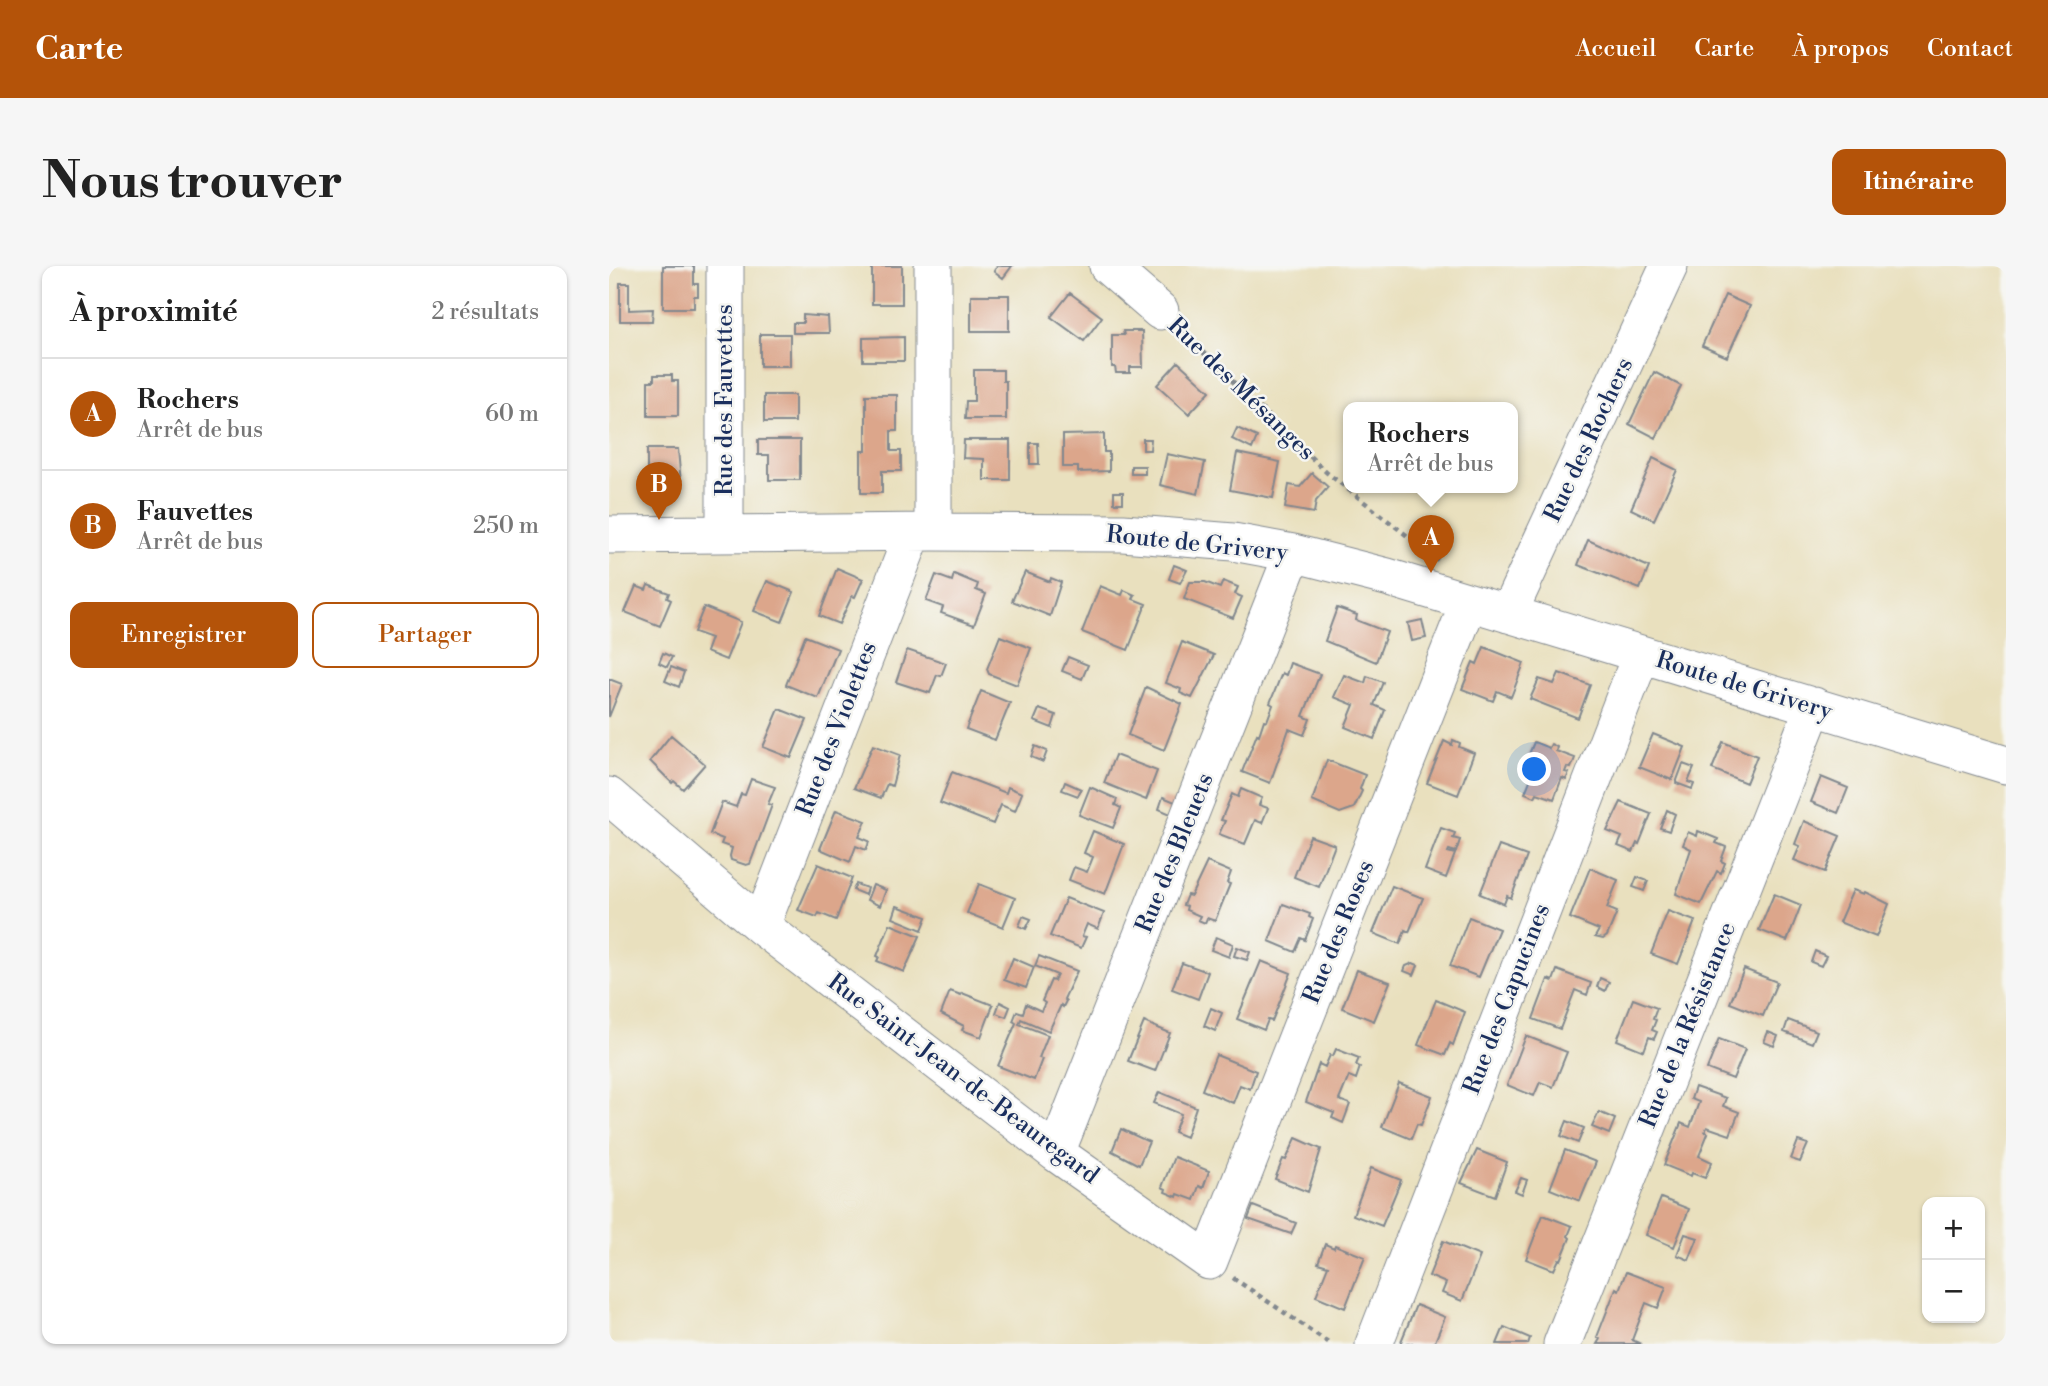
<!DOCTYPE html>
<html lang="fr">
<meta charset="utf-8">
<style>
:root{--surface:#fff;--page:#f6f6f6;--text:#222;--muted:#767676;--line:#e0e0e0;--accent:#b45309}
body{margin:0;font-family:"Libre Bodoni",serif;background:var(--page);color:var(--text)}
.controls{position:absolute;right:21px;bottom:21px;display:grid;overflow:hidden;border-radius:14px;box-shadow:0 2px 5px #0004}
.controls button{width:63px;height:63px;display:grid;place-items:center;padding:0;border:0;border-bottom:2px solid var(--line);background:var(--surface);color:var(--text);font:35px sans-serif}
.you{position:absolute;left:926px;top:504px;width:24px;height:24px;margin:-18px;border:5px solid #fff;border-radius:50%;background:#1a73e8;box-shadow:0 0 0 10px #1a73e833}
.badge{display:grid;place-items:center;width:46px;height:46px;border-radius:50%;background:var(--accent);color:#fff;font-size:23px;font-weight:700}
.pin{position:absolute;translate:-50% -58px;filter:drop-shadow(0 2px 4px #0008)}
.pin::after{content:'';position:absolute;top:37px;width:24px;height:21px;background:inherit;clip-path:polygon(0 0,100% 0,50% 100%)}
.popup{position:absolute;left:734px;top:136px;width:175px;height:91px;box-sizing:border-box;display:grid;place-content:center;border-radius:14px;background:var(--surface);filter:drop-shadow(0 2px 5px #0005);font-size:23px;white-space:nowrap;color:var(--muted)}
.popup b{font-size:26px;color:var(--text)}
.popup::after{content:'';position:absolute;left:50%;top:100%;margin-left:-14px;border:14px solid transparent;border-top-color:var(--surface)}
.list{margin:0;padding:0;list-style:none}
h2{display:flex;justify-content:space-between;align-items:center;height:91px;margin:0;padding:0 28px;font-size:30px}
h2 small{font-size:23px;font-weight:400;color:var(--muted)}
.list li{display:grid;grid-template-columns:46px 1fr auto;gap:21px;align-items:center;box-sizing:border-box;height:112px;padding:0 28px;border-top:2px solid var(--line)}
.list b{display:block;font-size:26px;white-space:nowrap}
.list p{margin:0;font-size:23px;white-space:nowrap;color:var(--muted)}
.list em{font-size:23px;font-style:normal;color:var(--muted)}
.actions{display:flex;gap:14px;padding:21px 28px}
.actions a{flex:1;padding:16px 0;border:2px solid var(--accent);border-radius:14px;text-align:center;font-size:24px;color:var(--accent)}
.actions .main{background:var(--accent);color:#fff}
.map{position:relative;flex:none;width:1397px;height:1078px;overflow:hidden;border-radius:14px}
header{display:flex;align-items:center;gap:42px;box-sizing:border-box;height:98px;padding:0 35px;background:var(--accent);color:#fff}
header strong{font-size:33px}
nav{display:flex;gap:38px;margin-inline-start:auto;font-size:24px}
.intro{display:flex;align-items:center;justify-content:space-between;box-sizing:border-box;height:168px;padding:0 42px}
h1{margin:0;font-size:49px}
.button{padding:18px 32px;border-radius:14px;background:var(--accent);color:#fff;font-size:24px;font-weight:700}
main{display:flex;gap:42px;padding:0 42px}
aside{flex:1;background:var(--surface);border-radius:14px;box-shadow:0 2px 5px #0004}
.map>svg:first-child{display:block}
</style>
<header>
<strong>Carte</strong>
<nav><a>Accueil</a><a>Carte</a><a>À propos</a><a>Contact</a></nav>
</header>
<div class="intro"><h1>Nous trouver</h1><a class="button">Itinéraire</a></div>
<main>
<aside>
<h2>À proximité<small>2 résultats</small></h2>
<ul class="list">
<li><span class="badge">A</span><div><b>Rochers</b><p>Arrêt de bus</p></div><em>60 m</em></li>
<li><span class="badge">B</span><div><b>Fauvettes</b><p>Arrêt de bus</p></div><em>250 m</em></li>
</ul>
<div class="actions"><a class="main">Enregistrer</a><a>Partager</a></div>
</aside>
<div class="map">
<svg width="1397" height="1078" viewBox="0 0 1397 1078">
<rect width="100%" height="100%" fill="#f6f6f2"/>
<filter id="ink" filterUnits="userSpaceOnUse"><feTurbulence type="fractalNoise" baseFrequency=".0143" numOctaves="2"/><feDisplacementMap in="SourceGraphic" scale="14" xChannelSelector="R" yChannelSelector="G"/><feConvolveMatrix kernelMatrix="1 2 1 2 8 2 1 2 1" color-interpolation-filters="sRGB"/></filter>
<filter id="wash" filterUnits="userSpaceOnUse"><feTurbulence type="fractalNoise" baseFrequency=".00686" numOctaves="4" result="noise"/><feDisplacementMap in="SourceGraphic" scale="28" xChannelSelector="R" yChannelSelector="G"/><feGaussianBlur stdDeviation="1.57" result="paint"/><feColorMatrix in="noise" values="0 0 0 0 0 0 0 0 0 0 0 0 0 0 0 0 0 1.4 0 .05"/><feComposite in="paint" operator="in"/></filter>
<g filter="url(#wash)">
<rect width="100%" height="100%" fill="#e9e0be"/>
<g id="blocks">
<!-- building -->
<path fill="#dca68b" d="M54 0H85V18H89V30H85V42H54Z
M263 0H293V38H263Z
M388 0H403L394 12 385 5Z
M11 17H20V44L44 43 43 55H11Z
M461 27 493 51 475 75 442 51Z
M362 29H400V65H362Z
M1116 29 1141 40 1118 91 1093 80Z
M194 49 219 51 220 67H184V57H194Z
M514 65H533L534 101H521V107H507L506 101H503V69H515Z
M151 68H181V100H151Z
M295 71V95H254V72Z
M569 96 601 125 580 148 548 119Z
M365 104H394V115H397V153H356L357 135H365Z
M1045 106 1072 120 1047 172 1020 158Z
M45 109H63V115H69V150H39V115H45Z
M155 129H186V156H155Z
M257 129H288V165H282V185H292V205H273V227H252V185H257Z
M628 162 648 171 643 183 623 173Z
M495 168V186H500V205L469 206V201H454V169Z
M534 173H542L541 184H534Z
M149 174H191V214H160V189H149Z
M355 174H401V214H375V193L354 192Z
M421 177H429L430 198H421Z
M38 183H69L72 218H38Z
M628 187 671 196 664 232 621 224Z
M558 188 596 196 589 228 551 219Z
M1044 192 1068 204 1045 254 1022 243Z
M522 200H536V208H522Z
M703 207 719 221 707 235 705 247 676 242 680 219 691 221Z
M505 226H514V237H505Z
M979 274 1040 301 1031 323 969 299Z
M565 299 578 304 571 317 560 313Z
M228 302 254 313 246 331 243 330 230 358 210 350Z
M416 306 441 316 442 312 452 316 441 350 403 335Z
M345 308 369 318 367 324 377 328 365 359 332 347 334 341 317 335 327 309 343 315Z
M158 315 185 326 173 356 145 345Z
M614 315 629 321 626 328 633 331 624 352 575 333 581 316H596L611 322Z
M39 319 60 327 58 332 62 334 51 360 16 346 27 320 37 324Z
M491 320 513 329 515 324 526 329 524 333 537 338 519 384 473 366Z
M95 341 132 356 117 394 97 386 102 372 85 366Z
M728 342 748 349 747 354 778 366 767 396 716 375Z
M813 354 817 372 803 375 799 357Z
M196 370 229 383 209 432 177 419Z
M391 370 422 382 408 419 380 408 378 403Z
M573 376 605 389 583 432 571 427 572 423 557 417Z
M875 381 915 397 902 431 888 425 884 435 853 423 864 396 868 398Z
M298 384 337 397 332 410 328 409 321 427 287 416Z
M54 387 63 391 58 401 50 397Z
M459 391 479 399 473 413 453 405Z
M681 397 711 408 694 450 701 453 695 469 680 463 661 517 633 506 648 468 650 469 655 454 658 455 664 439 661 437 673 407 677 409Z
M62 401 75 406 70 421 56 415Z
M950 407 981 419 969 452 921 433 930 413 945 418Z
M735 409 756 417 758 410 774 416 765 439 776 444 765 473 736 461 745 439 725 431Z
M0 413 13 418 0 451Z
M537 421 573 438 555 484 519 469Z
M372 425 401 437 386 474 357 463Z
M170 443 198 454 182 492 154 481Z
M430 443 447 449 443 462 425 455Z
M1044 468 1076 481 1063 514 1030 501Z
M62 469 96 498 74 523 65 515 63 517 41 495Z
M844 474 851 477 850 481 865 487 849 529 818 517 835 475 843 479Z
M925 476 940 482 942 478 948 481 947 485 966 492 962 502 958 501 956 506 960 507 957 514 953 512 945 533 928 527 926 531 916 527 928 497 918 493Z
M1114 476 1148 490 1137 517 1103 503Z
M264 479 291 489 283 520 278 518 272 532 245 522Z
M426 480 438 485 434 496 422 491Z
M506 489 548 505 537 534 495 517Z
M718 494 756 509 751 523 753 525 745 542 731 547 703 535Z
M1074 498 1085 502 1079 516 1085 518 1083 523 1067 517Z
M343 506 397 527 399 521 413 527 406 545 392 539 384 558 331 537Z
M1212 511 1239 522 1229 547 1202 536Z
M142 513 166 521 159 538 163 539 141 598 137 599 122 594 121 590 123 582 112 578 114 573 101 568 113 536 127 541 132 528 136 529Z
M456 516 472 523 469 530 453 524Z
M481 521 508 533 506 539 512 542 504 562 470 549Z
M632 523 653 532 650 539 659 542 653 557 646 554 636 578 610 568 616 555 612 554 623 528 629 531Z
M554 531 571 538 566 550 550 543Z
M1012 536 1042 548 1030 578 1028 577 1024 586 1009 580 1013 571 998 565Z
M227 544 257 555 250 571 260 575 259 579 257 584 247 580 241 596 211 583Z
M1058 544 1066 548 1060 565 1051 562Z
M1195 555 1231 570 1216 606 1185 594 1191 580 1186 578Z
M832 562 846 567 844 572 851 574 847 586 840 584 839 586 846 588 837 612 816 604Z
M484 565 515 578 496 628 460 614 465 601 478 606 484 591 475 587Z
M1089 565 1109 573 1107 577 1117 581 1112 595 1116 597 1112 607 1108 605 1092 638 1067 628 1082 583 1074 579 1079 566 1088 570Z
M701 570 726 579 710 621 685 611Z
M890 580 918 590 902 632 898 630 895 638 871 628Z
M598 596 622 606 618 617 621 618 606 655 598 652 596 657 589 654 591 650 577 644 578 640 574 639 578 629 582 630Z
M209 598 243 612 227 654 210 647 208 651 189 644Z
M981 602 1009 614 998 642 1008 646 998 670 994 673 986 671 990 664 961 652Z
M1028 611 1039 615 1035 625 1024 621Z
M247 618 258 622 256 629 244 624Z
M370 618 406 632 394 661 358 647Z
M264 619 277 624 271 640 258 634Z
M783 620 814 632 800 666 796 664 791 678 764 667Z
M1244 624 1255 628 1256 626 1280 638 1267 671 1230 656Z
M1165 628 1192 639 1178 675 1150 664Z
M457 632 495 647 489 663 478 658 473 670 477 671 472 682 441 670Z
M674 638 701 648 700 651 704 653 696 674 692 672 686 686 660 675Z
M288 640 318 651 313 664 284 652Z
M1059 645 1086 655 1069 698 1042 688Z
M414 650 422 653 417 663 410 660Z
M860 651 890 663 870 711 841 700Z
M281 658 311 670 295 706 268 695 270 691 268 690Z
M607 671 624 678 620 691 602 684Z
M628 681 641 686 638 694 625 690Z
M1206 685 1217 690 1212 700 1202 696Z
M430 690 468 705 455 733 457 735 454 741 452 739 440 765 412 753 410 758 439 769 430 792 433 793 425 814 389 800 407 757 404 755 408 745 414 747 417 738 432 745 436 737 433 735 442 714 445 715 448 709 426 700Z
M404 692 425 701 417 722 395 714Z
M652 695 682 707 663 755 659 754 655 764 628 753Z
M573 697 599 706 589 733 563 723Z
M804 697 809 699 805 709 795 705 797 700Z
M1135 703 1168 716 1154 750 1121 737Z
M748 704 781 716 765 755 733 742Z
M948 704 982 717 978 729 966 724 951 763 924 753 939 713 944 715Z
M991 712 1000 716 996 725 988 721Z
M341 725 352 729 353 727 384 739 372 771 353 764 355 760 332 748Z
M1024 733 1048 742 1044 753 1047 754 1043 764 1048 766 1045 773 1040 771 1035 785 1008 774Z
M827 734 856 746 844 779 841 777 836 789 809 779Z
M391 736 401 741 397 751 387 747Z
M602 742 613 747 606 765 595 760Z
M1179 754 1208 765 1203 777 1175 766Z
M535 756 561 767 546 805 519 795Z
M1159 766 1169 770 1165 780 1155 776Z
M917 770 958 786 944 821 931 816 925 830 898 819Z
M1110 773 1136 783 1124 813 1098 803Z
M727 783 750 792 747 799 751 801 747 813 740 810 730 834 741 838 734 857 723 852 725 847 697 836 710 798 716 801 721 789 724 790Z
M607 789 647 805 641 823 631 819 624 837 593 824Z
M790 817 823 830 812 859 808 858 802 873 773 861Z
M1086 821 1117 832 1114 840 1130 846 1121 869 1098 861 1096 866 1099 867 1090 890 1103 896 1096 912 1083 907 1082 910 1055 899 1072 857 1081 861 1090 836 1082 833Z
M550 826 587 841 577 871 565 866 572 848 545 837Z
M990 846 1006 853 1000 868 983 861Z
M958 855 975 862 969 877 952 870Z
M512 863 540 876 530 899 503 885Z
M687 872 712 883 699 926 666 913 674 893 677 894Z
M1189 875 1199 878 1191 896 1182 893Z
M868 884 898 896 886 930 852 917Z
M956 884 987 896 971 935 941 923Z
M565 891 600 905 594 922 590 920 585 934 569 928 568 931 556 926 557 923 553 921Z
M762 902 792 914 773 960 744 949Z
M912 912 918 914 913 928 906 925Z
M1052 932 1080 943 1065 981 1037 969Z
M644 940 687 957 682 968 639 953Z
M934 949 963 960 959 970 961 972 952 994 950 993 945 1004 917 993Z
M1076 968 1089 972 1080 994 1068 989Z
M834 975 871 990 853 1035 833 1027 837 1017 820 1010Z
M716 978 725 982 726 979 756 991 736 1042 707 1030 719 1000 709 997Z
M1017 1006 1057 1021 1049 1042 1037 1037 1023 1074 1032 1078H988L991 1073 988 1071 1007 1022 1010 1024Z
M807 1039 836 1051 825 1078H791Z
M895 1061 921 1072 919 1078H888Z"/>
</g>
</g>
<g filter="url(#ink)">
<use href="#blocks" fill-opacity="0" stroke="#82888e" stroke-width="2"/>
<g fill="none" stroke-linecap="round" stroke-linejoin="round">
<!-- minor casing -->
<g stroke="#82888e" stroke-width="39">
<path id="minor" d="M116 0V268
M324 0V266
M499 0 551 45
M0 269 324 266 514 267 624 276 684 287 778 311 1397 499
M899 348 1060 0
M0 530 152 660 447 887 600 995 860 336
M152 660 304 267
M447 887 684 287
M765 1078 1032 389
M953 1078 1205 440"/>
</g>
<!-- path -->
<path stroke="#82888e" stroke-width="4.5" stroke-dasharray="5 5" stroke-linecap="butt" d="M572 65 717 206 829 294
M624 1012 722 1078"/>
<!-- minor -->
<use href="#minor" stroke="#fff" stroke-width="37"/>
</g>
</g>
<g text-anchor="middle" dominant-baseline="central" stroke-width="5" stroke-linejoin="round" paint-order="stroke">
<!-- street labels -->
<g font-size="24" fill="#1b2f5e" stroke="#f6f6f2">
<text transform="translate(632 123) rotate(44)">Rue des Mésanges</text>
<text transform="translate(116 134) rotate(-90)">Rue des Fauvettes</text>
<text transform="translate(980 174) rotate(-65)">Rue des Rochers</text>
<text transform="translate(588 278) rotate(6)">Route de Grivery</text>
<text transform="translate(1135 420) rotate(17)">Route de Grivery</text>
<text transform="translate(228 463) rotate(-69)">Rue des Violettes</text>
<text transform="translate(566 587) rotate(-68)">Rue des Bleuets</text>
<text transform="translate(730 666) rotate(-68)">Rue des Roses</text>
<text transform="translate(898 733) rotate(-69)">Rue des Capucines</text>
<text transform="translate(1079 759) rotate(-68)">Rue de la Résistance</text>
<text transform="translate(354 813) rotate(37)">Rue Saint-Jean-de-Beauregard</text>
</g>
</g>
</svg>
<div class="controls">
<button>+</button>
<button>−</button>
</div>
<div class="you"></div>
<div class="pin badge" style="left:822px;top:307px">A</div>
<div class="popup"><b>Rochers</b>Arrêt de bus</div>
<div class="pin badge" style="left:50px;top:254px">B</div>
</div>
</main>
